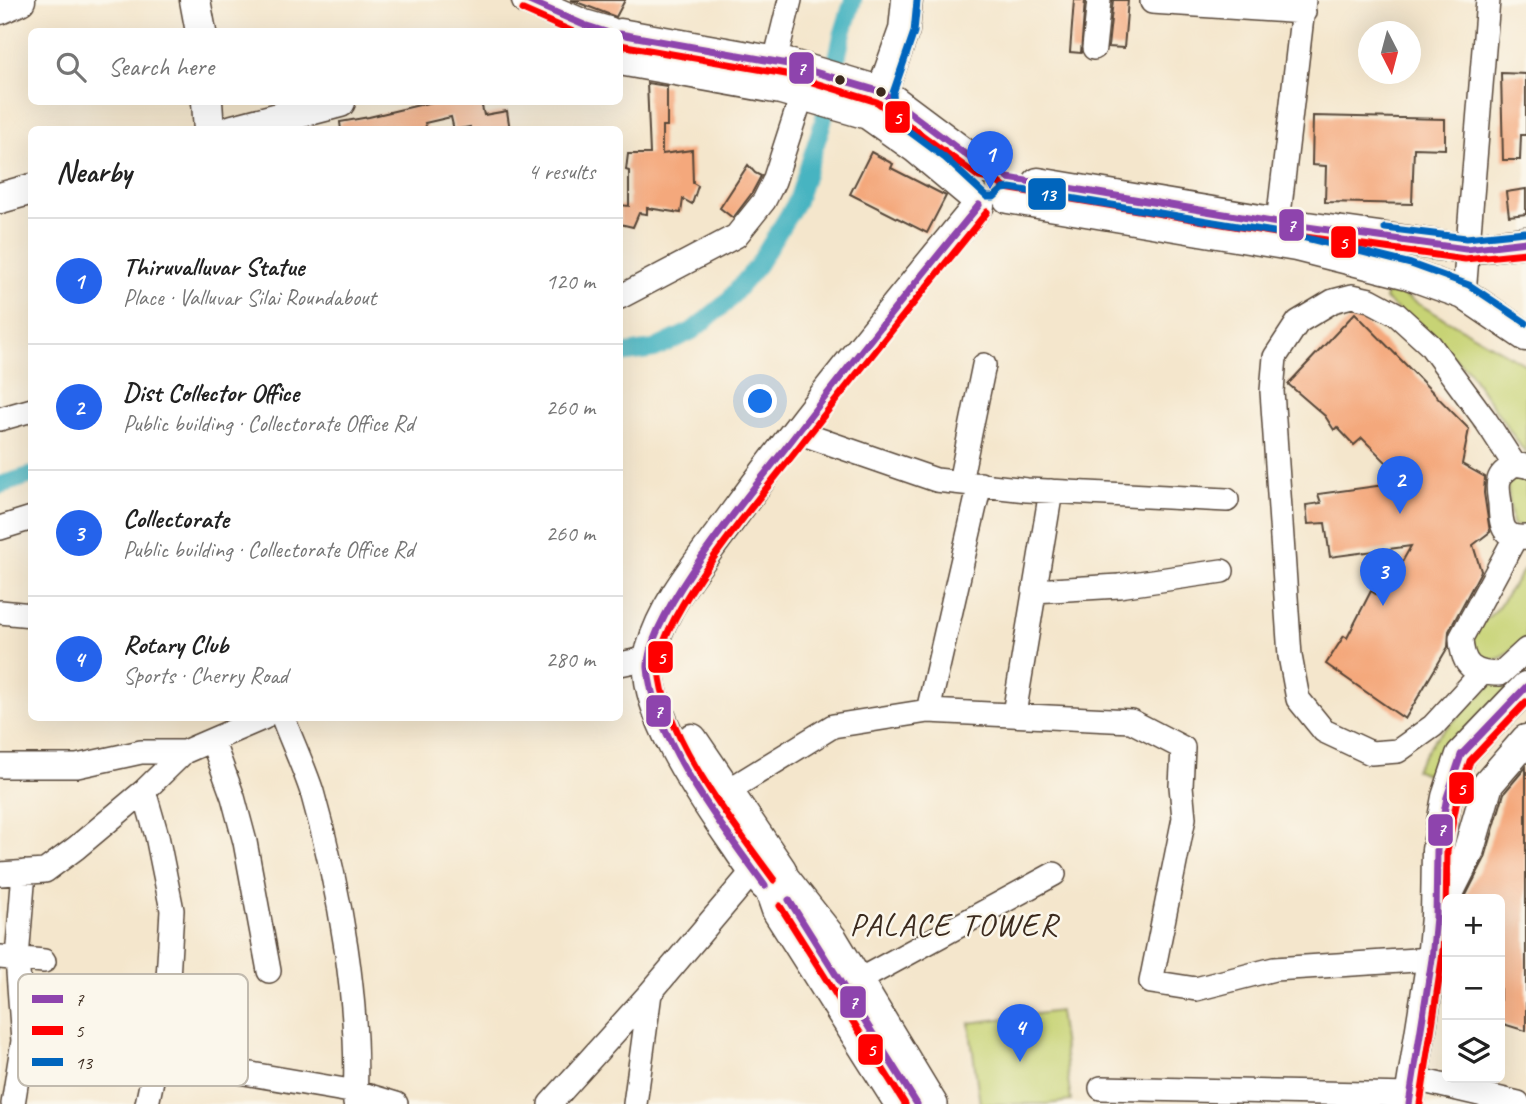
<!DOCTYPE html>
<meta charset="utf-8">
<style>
:root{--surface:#fff;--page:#f6f6f6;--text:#222;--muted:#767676;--line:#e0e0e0;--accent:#2563eb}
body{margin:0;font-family:Caveat,sans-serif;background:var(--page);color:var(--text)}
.controls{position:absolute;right:21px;bottom:21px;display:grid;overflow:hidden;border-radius:10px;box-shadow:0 7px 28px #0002}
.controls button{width:63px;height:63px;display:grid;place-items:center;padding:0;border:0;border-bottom:2px solid var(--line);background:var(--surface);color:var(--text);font:35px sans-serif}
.compass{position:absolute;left:1358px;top:21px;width:63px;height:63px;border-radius:50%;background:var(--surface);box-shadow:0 7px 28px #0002;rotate:174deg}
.you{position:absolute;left:761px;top:402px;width:24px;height:24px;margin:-18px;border:5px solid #fff;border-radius:50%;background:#1a73e8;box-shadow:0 0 0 10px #1a73e833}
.badge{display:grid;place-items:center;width:46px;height:46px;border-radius:50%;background:var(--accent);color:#fff;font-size:23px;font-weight:700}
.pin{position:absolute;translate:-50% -58px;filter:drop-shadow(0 2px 4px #0008)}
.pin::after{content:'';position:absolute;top:37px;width:24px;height:21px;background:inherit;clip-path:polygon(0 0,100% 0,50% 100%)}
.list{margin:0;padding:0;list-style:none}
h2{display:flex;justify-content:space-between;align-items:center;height:91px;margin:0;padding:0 28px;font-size:30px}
h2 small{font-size:23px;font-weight:400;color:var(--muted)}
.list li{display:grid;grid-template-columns:46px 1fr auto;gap:21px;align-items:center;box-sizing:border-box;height:126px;padding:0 28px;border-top:2px solid var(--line)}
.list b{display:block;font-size:26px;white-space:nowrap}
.list p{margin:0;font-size:23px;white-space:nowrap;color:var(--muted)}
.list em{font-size:23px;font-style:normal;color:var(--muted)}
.icon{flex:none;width:38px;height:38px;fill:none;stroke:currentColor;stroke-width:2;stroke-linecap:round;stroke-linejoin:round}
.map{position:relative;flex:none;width:1526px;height:1104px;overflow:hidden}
.search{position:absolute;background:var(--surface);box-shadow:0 7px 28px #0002;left:28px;top:28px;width:595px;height:77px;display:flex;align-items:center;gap:18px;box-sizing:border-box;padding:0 24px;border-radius:10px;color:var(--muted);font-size:26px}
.panel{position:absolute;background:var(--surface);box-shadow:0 7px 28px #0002;left:28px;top:126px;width:595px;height:595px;border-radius:10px}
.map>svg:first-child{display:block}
</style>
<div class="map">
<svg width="1526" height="1104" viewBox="0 0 1526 1104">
<rect width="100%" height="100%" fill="#fbf7ec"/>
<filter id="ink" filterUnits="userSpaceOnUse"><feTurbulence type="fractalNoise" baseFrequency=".0143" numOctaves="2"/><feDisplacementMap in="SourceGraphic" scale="14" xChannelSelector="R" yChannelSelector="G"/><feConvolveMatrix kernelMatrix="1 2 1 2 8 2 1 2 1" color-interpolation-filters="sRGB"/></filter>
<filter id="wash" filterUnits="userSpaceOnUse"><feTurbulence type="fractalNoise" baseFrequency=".00686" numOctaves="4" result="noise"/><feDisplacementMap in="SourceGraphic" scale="28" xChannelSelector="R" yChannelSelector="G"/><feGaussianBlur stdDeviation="1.57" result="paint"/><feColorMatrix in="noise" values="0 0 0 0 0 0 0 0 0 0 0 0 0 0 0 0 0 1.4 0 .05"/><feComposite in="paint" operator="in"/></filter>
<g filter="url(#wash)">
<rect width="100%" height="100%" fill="#f4e6cc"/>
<!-- green -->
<path fill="#c7d375" stroke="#817e4a" stroke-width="2" d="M1388 290 1399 293 1526 365V454L1468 370 1385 299Z
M1521 477 1526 479V528L1512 525 1507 481Z
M1526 567V637C1512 651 1499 666 1478 658L1469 643 1476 628 1495 611Z
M1526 658V674L1451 742 1433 777 1415 769 1434 740 1487 689Z
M1059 1011 1071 1101 1047 1104H980L969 1023Z"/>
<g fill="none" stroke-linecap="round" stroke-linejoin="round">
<!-- canal -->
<path stroke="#46b4c1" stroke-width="18" d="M620 354 654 349 692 331 726 303 758 265 797 201 823 122 842 36 853 0
M0 485 32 475"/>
</g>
<g id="blocks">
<!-- building -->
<path fill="#f4a87c" d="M571 0H625L616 17Z
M1074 0H1085L1081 53 1070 52Z
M1113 0H1128L1124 48 1108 47Z
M1501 73 1526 74V135H1521L1520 160H1503Z
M647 83 667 86V126H662V154L692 150 693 183 698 186 692 204 683 199 681 213 647 208V214L639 213 633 227 620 224V205L629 206V171L626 170 628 154H650Z
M432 102H481L484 115 507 111 510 130H471L470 127 454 130 451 117 425 123 427 130H341L340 122 369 117Z
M1313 116 1445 119V149L1414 148 1412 204 1325 202 1326 166 1312 165Z
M871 152 893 164 891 168 946 196 927 233 850 194Z
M748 165 755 173 761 176 752 193 733 218 720 208Z
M1526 189V214L1509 216 1506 192Z
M1355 313 1469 429 1462 464 1485 477 1484 493 1490 532 1473 545 1481 571 1449 631 1448 647 1405 719 1326 664 1344 636 1347 638 1371 591 1382 598 1411 546 1330 557 1325 523 1308 524 1306 505 1321 503 1318 494 1406 482 1362 438 1354 445 1337 427 1334 430 1325 416 1288 384Z
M1526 767V1031L1500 1023V899H1464L1485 858 1504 793Z"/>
</g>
</g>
<g filter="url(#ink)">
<use href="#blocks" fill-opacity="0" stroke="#574638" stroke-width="2"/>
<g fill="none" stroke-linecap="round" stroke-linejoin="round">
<!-- minor casing -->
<g stroke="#574638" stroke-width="26">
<path id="minor" d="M1152 2 1304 12
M1094 48 1099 0
M775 61 790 0
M1278 223 1304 0
M1464 294 1488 0
M620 297 736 236 764 201 774 181 802 95
M0 419 32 410
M797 432 936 480 1027 490 1227 500
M1526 466 1514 464C1508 469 1501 473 1499 480 1497 487 1499 496 1500 503 1501 523 1501 539 1526 537
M960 482 984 365
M0 528 32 518
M1515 538 1461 638C1462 666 1473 674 1500 674L1526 650
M1034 591 1119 586 1222 571
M0 612 32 615
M620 664 649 658
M1481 674 1433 726 1398 751 1371 753 1324 731 1298 699 1290 656 1272 391 1275 357 1298 322 1333 301 1352 296 1370 300 1396 314 1430 345 1486 421 1514 464
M928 711 1131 721 1183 748 1181 786 1184 818 1151 982 1196 989 1274 969 1432 959
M1014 714 1051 491
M283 718C292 742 304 767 312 792 340 890 360 1002 355 1104
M212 740 233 797 245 842 269 971
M0 766H77L141 752H184
M144 791 157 836 172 910 166 1013 147 1104
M716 798 833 726 928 711 980 484
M24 872 17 958 23 1041 157 1058 356 1092 396 1104
M0 874 45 871 76 848 144 791 184 752 263 718
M786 875 835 937 936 1104
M765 886 774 912 896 1104
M0 957 44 961
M861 979 1054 874
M1415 1079 1518 1103
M1101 1088 1411 1095
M13 1104 23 1041
M550 1104 650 993 754 870 766 860
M635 1104 650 993"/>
</g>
<!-- major casing -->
<g stroke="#574638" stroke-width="33">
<path id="major" d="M195 0 201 32
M527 0 584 25 608 32
M0 9 20 0
M620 34 788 64 882 92 985 169
M620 60 781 89 868 114 916 148 971 194
M207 102 209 130
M884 112 882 92 904 30 907 0
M233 130 340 102
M1038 183 1278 223 1466 249 1526 242
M0 198 32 189
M1008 198 1296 246 1408 274 1464 294 1526 336
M692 739 781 870 789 900 917 1104
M789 900C781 895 769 891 763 883 753 871 744 857 735 844 706 802 635 702 651 650 665 600 703 558 733 516 811 409 895 307 979 205
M1439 911 1468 853 1488 784 1526 740
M1409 1104 1432 959 1436 917 1437 850 1447 797 1461 755 1526 687"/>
</g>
<!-- minor -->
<use href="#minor" stroke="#fff" stroke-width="23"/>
<!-- major -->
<use href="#major" stroke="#fff" stroke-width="30"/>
<!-- bus-1 casing -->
<g stroke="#fbf7ec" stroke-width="12">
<path id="bus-1" d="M527 0 584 25 606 32
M620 34 788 64 882 92 985 169 999 170 1008 178 1278 223 1466 249 1526 242
M765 886C724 829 653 739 648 668 645 615 759 483 794 437 854 359 916 282 979 205
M789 900 917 1104
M1409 1104 1432 959 1436 917 1437 850 1447 797 1461 755 1526 687"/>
</g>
<!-- bus-2 casing -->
<g stroke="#fbf7ec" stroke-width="12">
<path id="bus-2" d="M523 10 573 32
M620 45 786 74 877 102 979 177 995 180 1005 188 1276 233 1465 259 1526 253
M774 880C734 825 663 736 659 668 655 619 767 489 799 447 861 368 924 290 987 212
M780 906 905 1104
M1420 1104 1442 960 1446 917 1447 851 1457 800 1470 761 1526 702"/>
</g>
<!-- bus-3 casing -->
<g stroke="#fbf7ec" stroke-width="12">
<path id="bus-3" d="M917 1 914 32 893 93 895 121 945 158 987 197H994L1003 189 1010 188 1298 236 1411 264 1469 285 1526 323
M1385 228 1466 238 1525 232"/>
</g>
<!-- bus-1 -->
<use href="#bus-1" stroke="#8e44ad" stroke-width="7"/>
<!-- bus-2 -->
<use href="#bus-2" stroke="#f00" stroke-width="7"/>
<!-- bus-3 -->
<use href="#bus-3" stroke="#0065bd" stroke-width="7"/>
</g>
</g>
<!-- markers -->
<g fill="#3b2a1e" stroke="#fbf7ec" stroke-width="2.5">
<circle cx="840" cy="80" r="6"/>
<circle cx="881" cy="92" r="6"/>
</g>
<g text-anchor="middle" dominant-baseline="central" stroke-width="5" stroke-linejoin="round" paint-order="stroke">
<!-- quarter labels -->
<g font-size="32" letter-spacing="2" fill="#3b2a1e" stroke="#fbf7ec">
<text x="954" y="924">PALACE TOWER</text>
</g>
</g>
<!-- legend -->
<rect x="18" y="974" width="230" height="112" rx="10" fill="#fbf7ec" stroke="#c1baae" stroke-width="2"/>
<rect x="32" y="995" width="31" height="8" fill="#8e44ad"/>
<rect x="32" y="1026" width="31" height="9" fill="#f00"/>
<rect x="32" y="1058" width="31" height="8" fill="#0065bd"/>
<g font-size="19" fill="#3b2a1e">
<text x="75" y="1006">7</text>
<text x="75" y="1037">5</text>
<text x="75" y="1069">13</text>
</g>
<g stroke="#fbf7ec" stroke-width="2.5">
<rect x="788" y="51" width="27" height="34" rx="7" fill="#8e44ad"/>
<rect x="884" y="100" width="27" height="34" rx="7" fill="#f00"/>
<rect x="1027" y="177" width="40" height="34" rx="7" fill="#0065bd"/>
<rect x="1278" y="208" width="27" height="34" rx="7" fill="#8e44ad"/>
<rect x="1330" y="225" width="27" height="34" rx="7" fill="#f00"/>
<rect x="647" y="640" width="27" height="34" rx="7" fill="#f00"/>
<rect x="645" y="694" width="27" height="34" rx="7" fill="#8e44ad"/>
<rect x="1448" y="771" width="27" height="34" rx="7" fill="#f00"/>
<rect x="1427" y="813" width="27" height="34" rx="7" fill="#8e44ad"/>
<rect x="839" y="985" width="28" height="34" rx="7" fill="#8e44ad"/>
<rect x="857" y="1033" width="27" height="33" rx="7" fill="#f00"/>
</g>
<g font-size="19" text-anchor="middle" font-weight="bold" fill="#fff">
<text x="801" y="75">7</text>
<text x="897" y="124">5</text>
<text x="1047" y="201">13</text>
<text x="1291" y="232">7</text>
<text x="1343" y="249">5</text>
<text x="661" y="664">5</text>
<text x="658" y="718">7</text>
<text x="1461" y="795">5</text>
<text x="1441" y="836">7</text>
<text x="853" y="1009">7</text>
<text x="871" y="1056">5</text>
</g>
</svg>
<div class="controls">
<button>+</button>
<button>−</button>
<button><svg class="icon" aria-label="layers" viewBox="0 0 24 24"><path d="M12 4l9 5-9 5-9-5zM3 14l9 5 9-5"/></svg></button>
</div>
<svg class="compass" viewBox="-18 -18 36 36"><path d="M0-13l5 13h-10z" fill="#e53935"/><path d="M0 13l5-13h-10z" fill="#767676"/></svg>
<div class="you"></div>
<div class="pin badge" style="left:990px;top:189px">1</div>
<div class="pin badge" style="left:1400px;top:514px">2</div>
<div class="pin badge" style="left:1383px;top:606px">3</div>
<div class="pin badge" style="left:1020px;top:1062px">4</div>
<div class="search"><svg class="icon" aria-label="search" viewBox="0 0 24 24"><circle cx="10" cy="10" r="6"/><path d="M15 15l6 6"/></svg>Search here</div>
<section class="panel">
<h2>Nearby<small>4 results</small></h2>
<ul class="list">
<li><span class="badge">1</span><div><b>Thiruvalluvar Statue</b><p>Place · Valluvar Silai Roundabout</p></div><em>120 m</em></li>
<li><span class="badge">2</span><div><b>Dist Collector Office</b><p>Public building · Collectorate Office Rd</p></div><em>260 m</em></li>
<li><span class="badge">3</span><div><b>Collectorate</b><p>Public building · Collectorate Office Rd</p></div><em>260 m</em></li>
<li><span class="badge">4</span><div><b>Rotary Club</b><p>Sports · Cherry Road</p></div><em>280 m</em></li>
</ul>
</section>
</div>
